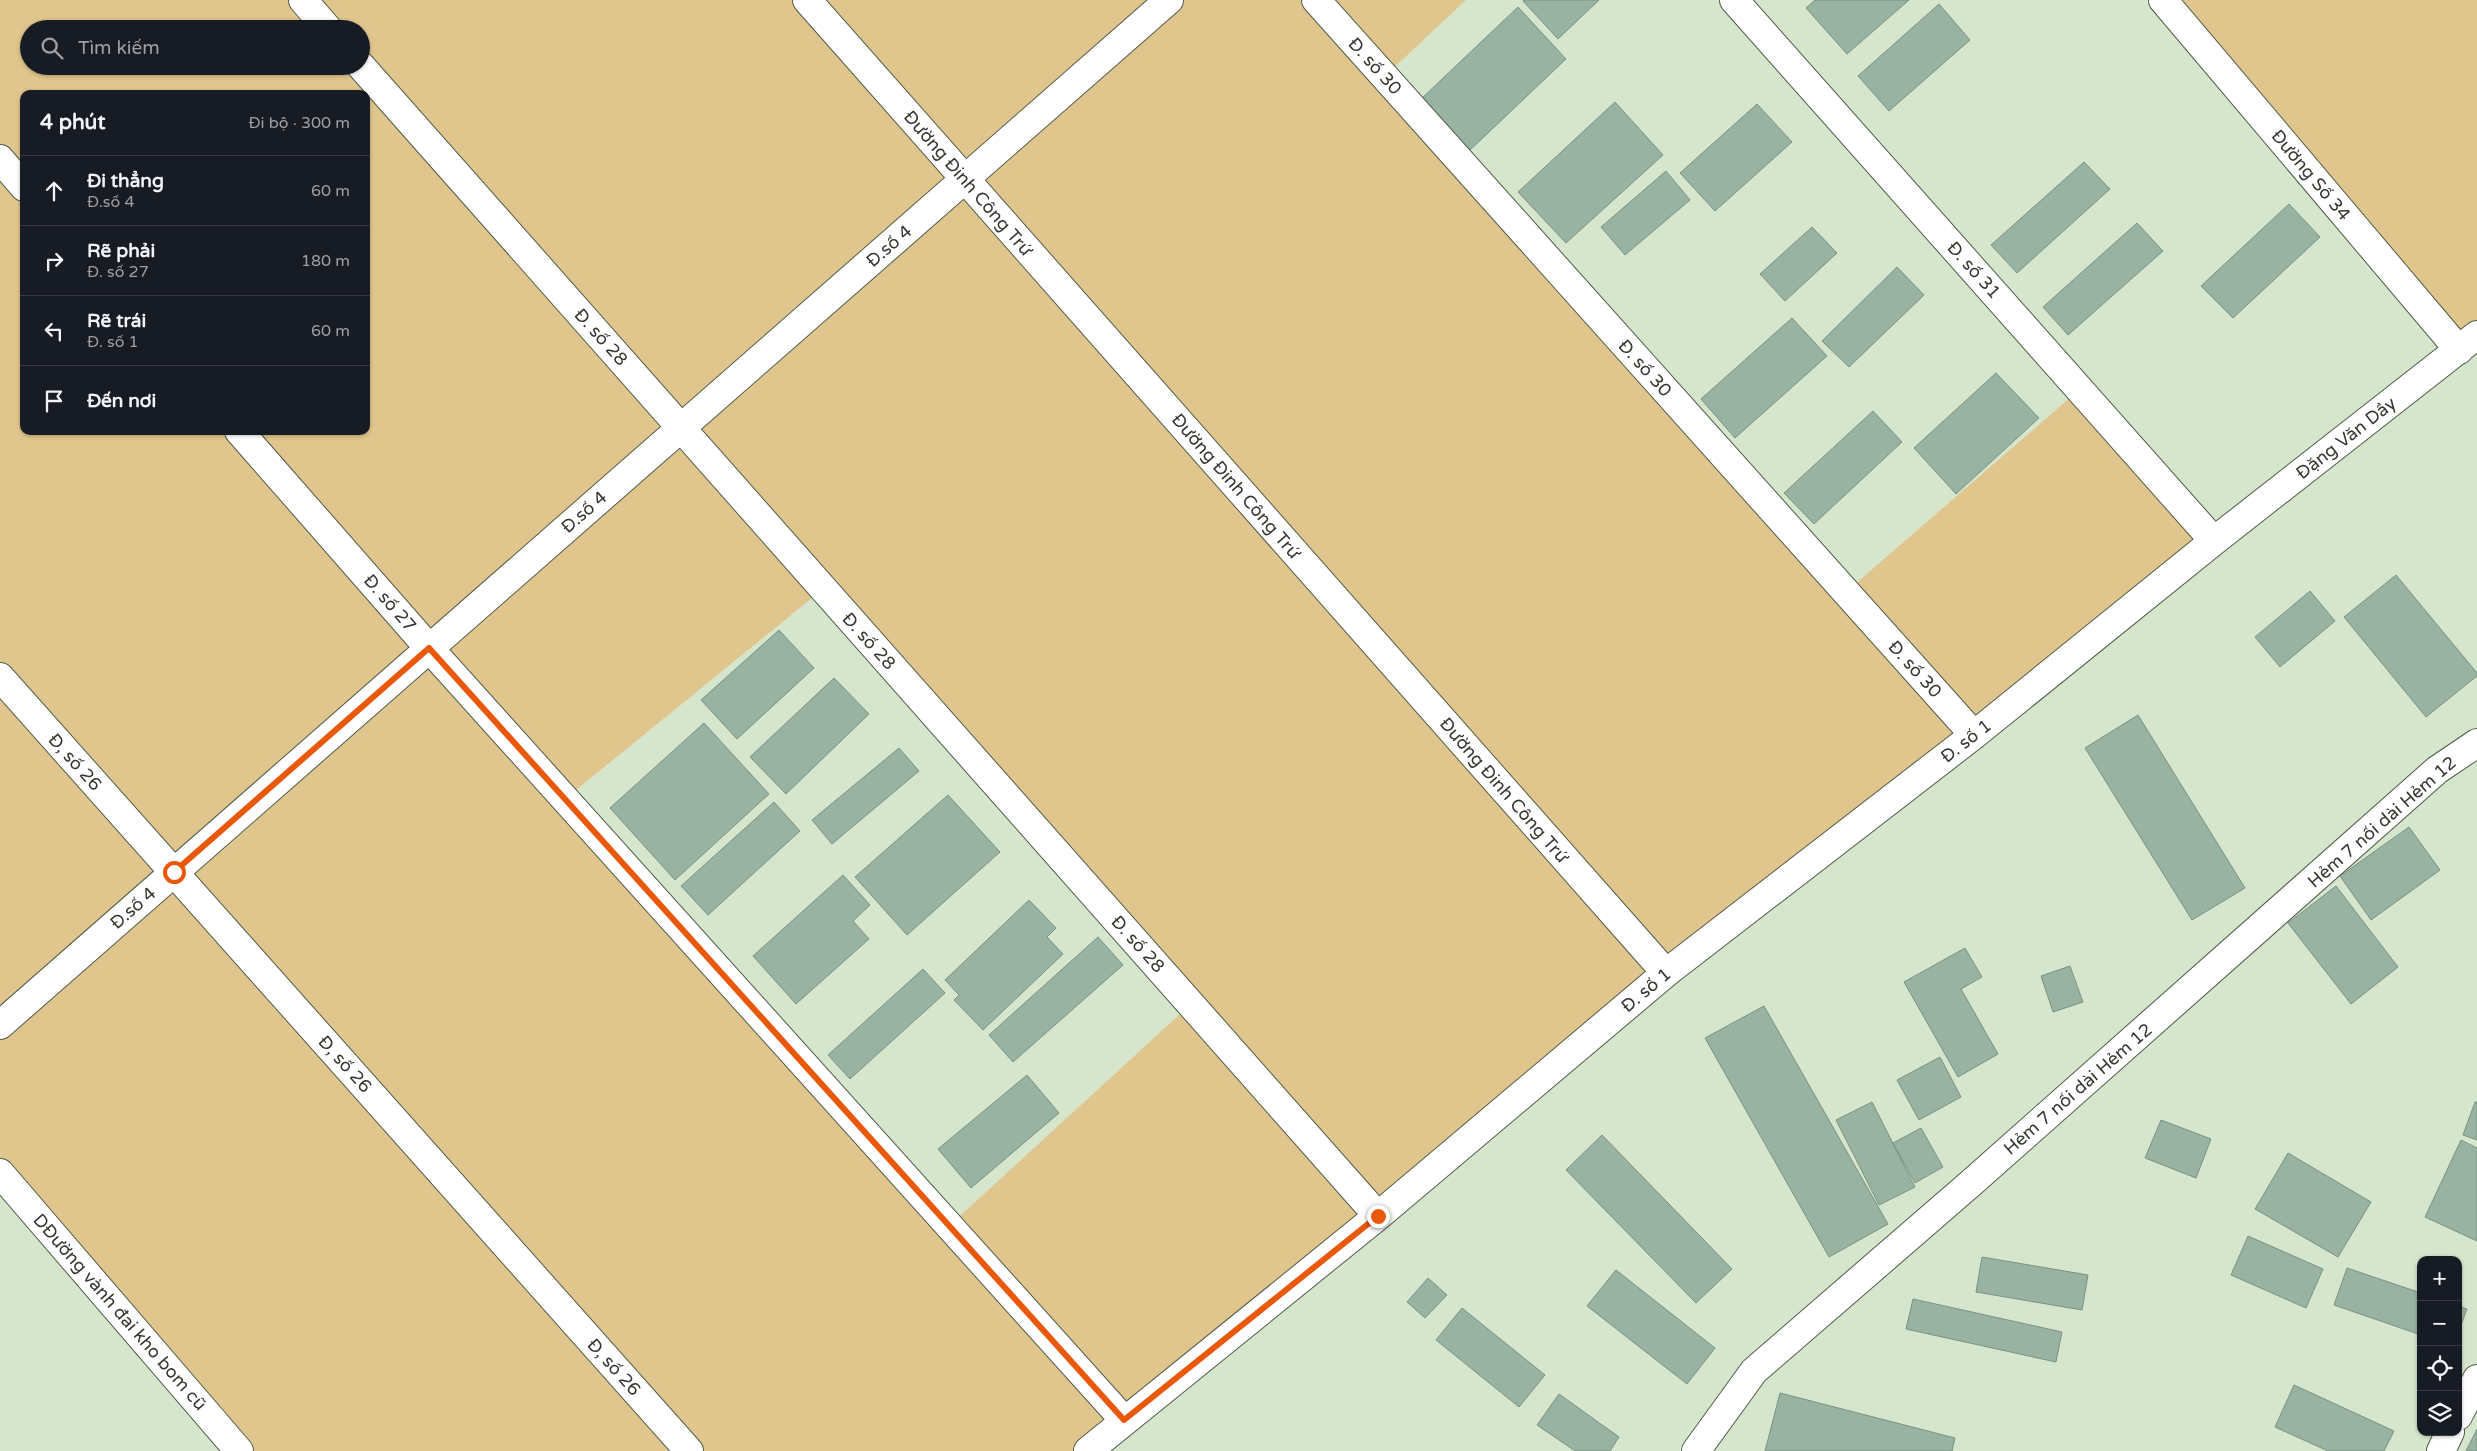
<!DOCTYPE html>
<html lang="vi">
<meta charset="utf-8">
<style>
:root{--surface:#171b24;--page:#242831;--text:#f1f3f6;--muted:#9ea1a6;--line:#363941}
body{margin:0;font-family:"Varela Round",sans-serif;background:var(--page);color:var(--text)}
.controls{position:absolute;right:15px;bottom:15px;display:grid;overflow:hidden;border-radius:10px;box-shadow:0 1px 4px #0004}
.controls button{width:45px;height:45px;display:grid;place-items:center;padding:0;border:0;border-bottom:1px solid var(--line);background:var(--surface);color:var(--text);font:25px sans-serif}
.stop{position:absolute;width:15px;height:15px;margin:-11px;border:4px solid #ea580c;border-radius:50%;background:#fff}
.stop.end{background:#ea580c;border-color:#fff;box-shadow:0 1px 5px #0008}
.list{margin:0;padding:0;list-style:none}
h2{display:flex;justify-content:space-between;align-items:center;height:65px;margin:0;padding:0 20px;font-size:21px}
h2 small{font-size:16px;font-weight:400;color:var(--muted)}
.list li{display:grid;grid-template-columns:32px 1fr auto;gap:15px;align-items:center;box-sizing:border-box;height:70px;padding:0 20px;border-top:1px solid var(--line)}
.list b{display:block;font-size:19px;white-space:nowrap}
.list p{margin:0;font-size:16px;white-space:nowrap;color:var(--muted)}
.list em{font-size:16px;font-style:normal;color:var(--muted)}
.icon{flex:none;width:28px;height:28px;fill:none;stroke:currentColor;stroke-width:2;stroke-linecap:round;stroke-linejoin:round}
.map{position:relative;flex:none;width:2477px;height:1451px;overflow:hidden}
.search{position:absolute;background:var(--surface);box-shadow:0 1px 4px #0004;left:20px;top:20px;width:350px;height:55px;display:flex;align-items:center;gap:12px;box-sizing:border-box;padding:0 18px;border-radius:28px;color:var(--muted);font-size:19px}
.panel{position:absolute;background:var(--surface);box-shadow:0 1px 4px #0004;left:20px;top:90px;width:350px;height:345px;border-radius:10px}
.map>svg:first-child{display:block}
</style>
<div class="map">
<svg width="2477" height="1451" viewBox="0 0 2477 1451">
<rect width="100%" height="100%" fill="#d6e6cd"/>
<!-- green -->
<path fill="#e0c68d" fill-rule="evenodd" d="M0 0H1466L1385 76 1846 592 2080 389 2214 541 1088 1451H239L0 1173ZM29 29H361V66H29ZM24 94H366V431H24ZM823 589 1191 1004 949 1226 565 799Z
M2163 0H2477V335L2459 350Z"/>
<!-- building -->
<path fill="#99b3a3" stroke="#799283" d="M1524 0H1599L1558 39 1523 1Z
M1815 0H1909L1847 54 1806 8Z
M1939 4 1970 40 1889 111 1858 76Z
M1518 7 1566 59 1469 151 1421 99Z
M1615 102 1663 155 1566 243 1518 192Z
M1757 104 1792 142 1715 211 1680 173Z
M2084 162 2110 189 2017 273 1991 245Z
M1666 171 1690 200 1625 255 1601 227Z
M2289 204 2320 237 2233 318 2201 286Z
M2137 223 2163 251 2068 335 2043 307Z
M1812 227 1837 253 1785 301 1760 274Z
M1897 267 1924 295 1849 367 1822 341Z
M1792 318 1827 356 1735 438 1701 399Z
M1996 373 2039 418 1956 494 1914 448Z
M1873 411 1902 442 1814 524 1784 493Z
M2396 575 2477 673V676L2426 717 2344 617Z
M2310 591 2335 621 2280 667 2255 637Z
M779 630 814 668 737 739 701 700Z
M834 678 869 714 786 794 750 757Z
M2138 715 2245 888 2192 920 2085 748Z
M704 723 769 794 675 880 610 808Z
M899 748 919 771 832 844 812 820Z
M948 795 1000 852 907 935 855 877Z
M774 802 800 831 708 915 681 886Z
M2409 827 2440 870 2371 920 2340 876Z
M843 875 870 905 853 921 869 939 796 1004 753 956Z
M2336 886 2398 967 2351 1004 2288 923Z
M1029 900 1056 928 1047 937 1063 954 983 1030 954 1000 959 995 945 980Z
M1098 937 1123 965 1013 1062 989 1035Z
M1965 948 1982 977 1961 989 1998 1054 1958 1077 1904 982Z
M2070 966 2083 1002 2053 1012 2041 976Z
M923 969 945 993 850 1079 828 1055Z
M1764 1006 1888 1224 1829 1257 1705 1038Z
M1940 1057 1961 1097 1919 1120 1897 1080Z
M1027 1075 1059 1113 971 1188 938 1149Z
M1872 1102 1915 1187 1879 1205 1836 1120Z
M2475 1102H2477V1140L2463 1135Z
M2161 1120 2211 1139 2196 1178 2145 1158Z
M1921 1128 1943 1167 1915 1183 1893 1143Z
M1602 1135 1732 1269 1696 1303 1566 1170Z
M2461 1140 2477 1148V1241L2425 1217Z
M2288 1153 2371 1202 2338 1257 2255 1209Z
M2248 1236 2323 1269 2306 1308 2231 1275Z
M1982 1257 2088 1275 2082 1310 1976 1292Z
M2347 1268 2421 1293V1335L2334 1305Z
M1616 1270 1715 1348 1687 1384 1587 1306Z
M1428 1278 1447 1295 1425 1318 1407 1302Z
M1913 1299 2062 1332 2056 1362 1906 1329Z
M2458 1306 2467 1309 2458 1333Z
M1462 1308 1545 1375 1519 1407 1436 1340Z
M2294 1385 2394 1431 2384 1451H2328L2275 1427Z
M1780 1393 1955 1438 1952 1451H1765Z
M1559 1394 1619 1437 1610 1451H1575L1537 1425Z
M2477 1429V1451H2466Z"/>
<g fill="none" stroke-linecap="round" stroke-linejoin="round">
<!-- street casing -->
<g stroke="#4f5c48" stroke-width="30">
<path id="street" d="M303 0 328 29
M1316 0 1974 735
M1734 0 2214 541
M2163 0 2459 350
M361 66 1378 1216
M0 159 24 187
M239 431 429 648 1124 1420
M0 677 689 1451
M0 1025 1169 0
M0 1173 239 1451
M2458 1416 2477 1379
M1088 1451 1378 1216 1666 973 1974 735 2214 541 2477 335
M1696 1451 1754 1371 1970 1184 2437 770 2477 743
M2441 1451 2450 1432"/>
</g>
<!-- secondary casing -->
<g stroke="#4f5c48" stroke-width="30">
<path id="secondary" d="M807 0 1666 973"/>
</g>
<!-- street -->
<use href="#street" stroke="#fff" stroke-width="28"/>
<!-- secondary -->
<use href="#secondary" stroke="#fff" stroke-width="28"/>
</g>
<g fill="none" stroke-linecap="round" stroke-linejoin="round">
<!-- route -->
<path stroke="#ea580c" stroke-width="6" d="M174 872 429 648 1124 1420 1378 1216"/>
</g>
<g text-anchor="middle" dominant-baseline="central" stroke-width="4" stroke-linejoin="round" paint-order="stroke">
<!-- street labels -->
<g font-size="18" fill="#343a31" stroke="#fff">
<text transform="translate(1375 66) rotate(48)">Đ. số 30</text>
<text transform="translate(2311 175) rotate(50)">Đường Số 34</text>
<text transform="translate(968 183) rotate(49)">Đường Đinh Công Trứ</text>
<text transform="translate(889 246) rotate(-41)">Đ.số 4</text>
<text transform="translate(1974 270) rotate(48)">Đ. số 31</text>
<text transform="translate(601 337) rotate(48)">Đ. số 28</text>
<text transform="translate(1645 368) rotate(48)">Đ. số 30</text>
<text transform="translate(2346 438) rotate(-38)">Đặng Văn Dầy</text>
<text transform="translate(1236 486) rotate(49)">Đường Đinh Công Trứ</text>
<text transform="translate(584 512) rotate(-41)">Đ.số 4</text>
<text transform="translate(390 603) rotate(49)">Đ. số 27</text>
<text transform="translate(869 641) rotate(48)">Đ. số 28</text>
<text transform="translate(1915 669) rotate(48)">Đ. số 30</text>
<text transform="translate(1966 741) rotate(-38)">Đ. số 1</text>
<text transform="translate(75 762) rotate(48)">Đ, số 26</text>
<text transform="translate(1504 790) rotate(49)">Đường Đinh Công Trứ</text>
<text transform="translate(2382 822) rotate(-41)">Hẻm 7 nối dài Hẻm 12</text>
<text transform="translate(133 908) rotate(-41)">Đ.số 4</text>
<text transform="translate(1138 944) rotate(48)">Đ. số 28</text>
<text transform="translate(1646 990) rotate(-40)">Đ. số 1</text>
<text transform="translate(345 1064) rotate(48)">Đ, số 26</text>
<text transform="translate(2078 1089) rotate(-41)">Hẻm 7 nối dài Hẻm 12</text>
<text transform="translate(120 1312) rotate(49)">DĐường vành đai kho bom cũ</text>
<text transform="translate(614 1367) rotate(48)">Đ, số 26</text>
</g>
</g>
</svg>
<div class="controls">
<button>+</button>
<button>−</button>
<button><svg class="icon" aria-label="locate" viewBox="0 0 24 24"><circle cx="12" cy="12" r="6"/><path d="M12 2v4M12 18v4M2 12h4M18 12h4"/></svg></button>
<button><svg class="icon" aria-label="layers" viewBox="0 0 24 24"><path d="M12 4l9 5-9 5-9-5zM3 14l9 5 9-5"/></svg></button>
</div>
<div class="stop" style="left:174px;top:872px"></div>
<div class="stop end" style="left:1378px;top:1216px"></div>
<div class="search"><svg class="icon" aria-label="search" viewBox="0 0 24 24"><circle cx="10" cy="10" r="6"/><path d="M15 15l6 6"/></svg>Tìm kiếm</div>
<section class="panel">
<h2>4 phút<small>Đi bộ · 300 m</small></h2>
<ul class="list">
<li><svg class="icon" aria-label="ahead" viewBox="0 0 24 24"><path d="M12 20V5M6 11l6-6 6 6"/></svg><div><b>Đi thẳng</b><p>Đ.số 4</p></div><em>60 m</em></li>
<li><svg class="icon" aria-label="right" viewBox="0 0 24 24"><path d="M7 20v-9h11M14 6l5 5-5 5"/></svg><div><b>Rẽ phải</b><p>Đ. số 27</p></div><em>180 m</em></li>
<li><svg class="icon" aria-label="left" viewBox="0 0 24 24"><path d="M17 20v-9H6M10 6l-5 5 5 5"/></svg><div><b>Rẽ trái</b><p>Đ. số 1</p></div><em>60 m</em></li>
<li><svg class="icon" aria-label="arrive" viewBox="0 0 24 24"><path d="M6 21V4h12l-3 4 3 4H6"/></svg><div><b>Đến nơi</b></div></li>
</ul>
</section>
</div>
